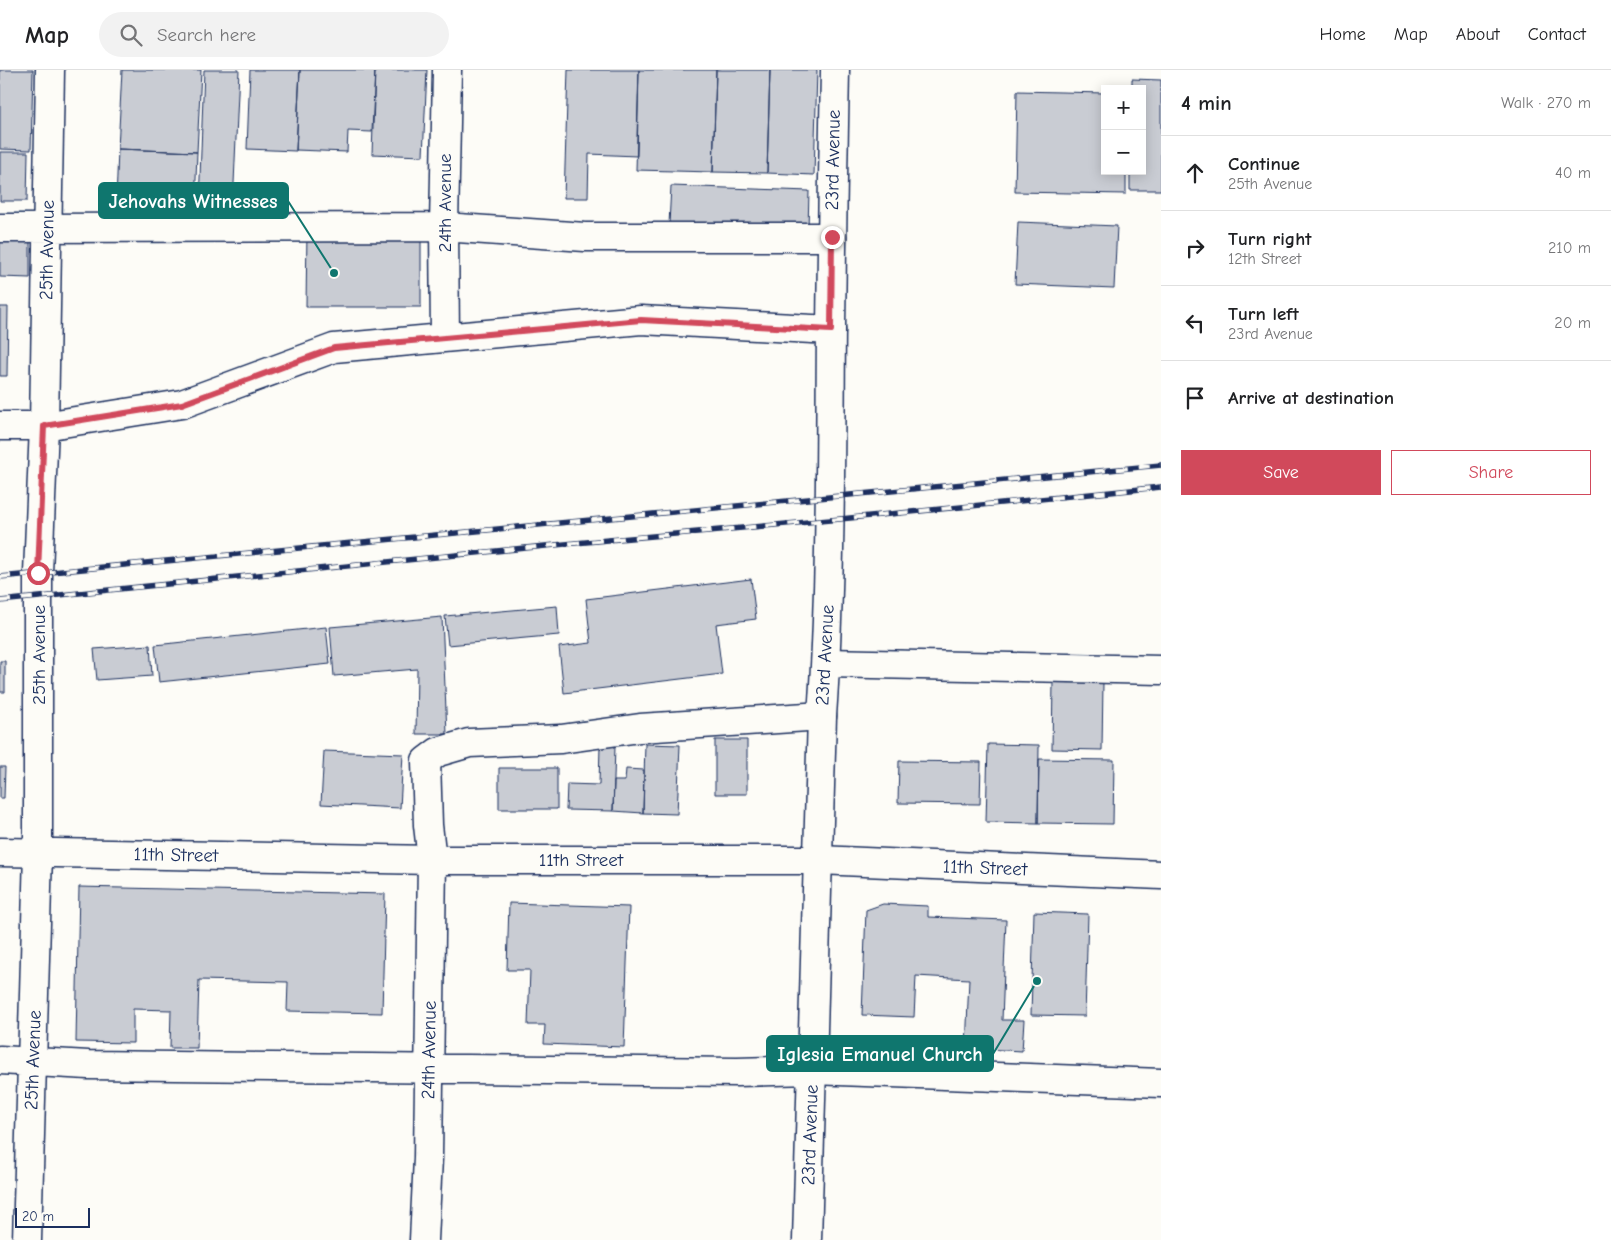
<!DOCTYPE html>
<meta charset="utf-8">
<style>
:root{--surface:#fff;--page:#f2f2f2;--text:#202124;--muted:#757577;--line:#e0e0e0;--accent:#d1495b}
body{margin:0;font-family:"Comic Neue",sans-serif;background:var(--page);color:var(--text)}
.controls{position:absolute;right:15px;top:15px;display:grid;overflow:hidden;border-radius:0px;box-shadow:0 2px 12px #0003}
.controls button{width:45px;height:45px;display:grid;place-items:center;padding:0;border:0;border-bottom:1px solid var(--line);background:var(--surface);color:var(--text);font:25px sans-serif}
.scale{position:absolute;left:15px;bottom:12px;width:75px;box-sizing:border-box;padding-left:5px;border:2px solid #1b2f5e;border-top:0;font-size:14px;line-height:18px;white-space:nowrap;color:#1b2f5e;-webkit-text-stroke:4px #fdfcf7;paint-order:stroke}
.stop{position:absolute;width:15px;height:15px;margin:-11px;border:4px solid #d1495b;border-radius:50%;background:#fff}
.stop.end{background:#d1495b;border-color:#fff;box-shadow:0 1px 5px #0008}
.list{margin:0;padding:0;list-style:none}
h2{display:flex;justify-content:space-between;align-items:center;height:65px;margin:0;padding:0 20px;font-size:21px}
h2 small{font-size:16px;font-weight:400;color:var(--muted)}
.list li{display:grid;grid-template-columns:32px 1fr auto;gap:15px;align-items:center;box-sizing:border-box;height:75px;padding:0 20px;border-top:1px solid var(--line)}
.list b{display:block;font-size:19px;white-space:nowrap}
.list p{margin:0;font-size:16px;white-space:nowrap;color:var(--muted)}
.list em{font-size:16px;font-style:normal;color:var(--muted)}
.actions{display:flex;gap:10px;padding:15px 20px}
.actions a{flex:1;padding:11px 0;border:1px solid var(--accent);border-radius:0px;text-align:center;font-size:18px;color:var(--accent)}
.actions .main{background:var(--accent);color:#fff}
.icon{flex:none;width:28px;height:28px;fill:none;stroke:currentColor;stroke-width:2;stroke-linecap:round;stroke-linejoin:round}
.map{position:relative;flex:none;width:1161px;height:1170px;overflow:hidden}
header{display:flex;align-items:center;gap:30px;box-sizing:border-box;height:70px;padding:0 25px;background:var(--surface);border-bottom:1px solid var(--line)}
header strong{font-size:24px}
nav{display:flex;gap:28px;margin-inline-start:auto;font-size:18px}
.search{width:350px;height:45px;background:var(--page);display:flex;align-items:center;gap:12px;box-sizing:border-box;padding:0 18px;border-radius:28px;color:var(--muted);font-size:19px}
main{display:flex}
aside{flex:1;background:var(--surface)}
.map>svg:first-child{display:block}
</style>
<header>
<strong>Map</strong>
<div class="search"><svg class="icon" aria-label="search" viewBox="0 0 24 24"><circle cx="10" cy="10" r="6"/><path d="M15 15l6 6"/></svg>Search here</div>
<nav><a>Home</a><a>Map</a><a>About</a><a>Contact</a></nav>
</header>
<main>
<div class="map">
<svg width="1161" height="1170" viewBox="0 0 1161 1170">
<rect width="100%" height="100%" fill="#fdfcf7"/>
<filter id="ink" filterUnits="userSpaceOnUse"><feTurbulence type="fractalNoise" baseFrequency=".02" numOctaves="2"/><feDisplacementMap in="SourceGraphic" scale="10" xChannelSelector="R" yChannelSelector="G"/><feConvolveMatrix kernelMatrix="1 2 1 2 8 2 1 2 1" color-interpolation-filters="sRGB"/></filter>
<g filter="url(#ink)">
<!-- building -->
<path fill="#c9ccd3" stroke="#1b2f5e" d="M0 0H33L31 80 0 79Z
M122 0H201L197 82 118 79Z
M204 0H239L233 136 199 135Z
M250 0H300L296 81 247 79Z
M300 0H375L372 62 348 61 347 82 296 80Z
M375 0H427L423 86 372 84Z
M568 0H639L637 86 589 84 588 128H564Z
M639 0H716L713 102 636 100Z
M716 0H770L767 103 713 102Z
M770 0H817L814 105 767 103Z
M1132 9 1161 10V120H1130V101H1142V19H1132Z
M1017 21 1105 23V101H1126V124L1015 122Z
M118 79 197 82 195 136 116 132Z
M0 82H28L27 131H0Z
M671 116 809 121 808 159 669 154Z
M1018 152 1117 156 1114 218 1015 214Z
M0 160H30V208L0 207Z
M307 161H421V237H306Z
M0 237H8L7 306H0Z
M751 509 756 549 716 554 722 604 564 623 559 577 591 573 586 529Z
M557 536 559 565 448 575 445 546Z
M442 547 447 664H416L417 599 334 606 330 557Z
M326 557 330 594 159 612 155 575Z
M150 575 152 606 97 610 94 579Z
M0 591H5V622H0Z
M1053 611 1103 612 1102 680 1052 679Z
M715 670H747V724H715Z
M645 674 680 675 677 744 643 743Z
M988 674 1039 675 1038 753 986 752Z
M600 676H615L613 741 566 740 567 714 599 715Z
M324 681 403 684 400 738 321 734Z
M1039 689 1114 690 1113 754 1038 753Z
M899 691 981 692 980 734 898 733Z
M0 697H5L4 728H0Z
M499 698H557V739H499Z
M626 699 644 700 643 743 613 741 614 711H625Z
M79 817 385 824 382 943 287 941 288 912 199 910 197 978H170L171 940 133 939V973L76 972Z
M509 833 629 837 624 977 544 974 545 955H528L530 900H507Z
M883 834 928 836V847L1006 850 1002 950H1024L1022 981 966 978 969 909 916 906 914 947 862 945 866 840Z
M1034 842 1088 844 1085 946 1031 945Z"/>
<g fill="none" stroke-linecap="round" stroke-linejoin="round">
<!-- minor casing -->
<g stroke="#1b2f5e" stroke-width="31">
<path id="minor" d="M0 158 444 157 585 167H832
M445 267 444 157 447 0
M0 356H44L182 334 334 278 641 250 831 260
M826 593 1161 600
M0 782 432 790H819L1161 805
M0 990 88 995 737 1002 812 1000 1161 1013
M27 1170 38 783V503L44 356 50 0
M424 1170 428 1088 432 790 428 755 426 691 438 682 469 673 561 669 640 658 822 646"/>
</g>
<!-- major casing -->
<g stroke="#1b2f5e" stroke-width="31">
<path id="major" d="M807 1170 822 646C831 517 830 387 831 257 832 171 833 86 835 0"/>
</g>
<!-- minor -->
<use href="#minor" stroke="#fdfcf7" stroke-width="28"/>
<!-- major -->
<use href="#major" stroke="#fdfcf7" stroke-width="28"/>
<!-- rail casing -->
<g stroke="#1b2f5e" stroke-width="5.5">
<path id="rail" d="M0 507 1161 395
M0 531 575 473 830 450 1161 417"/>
</g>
<!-- rail -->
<use href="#rail" stroke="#fdfcf7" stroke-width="4" stroke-dasharray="11" stroke-linecap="butt"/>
</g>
</g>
<g fill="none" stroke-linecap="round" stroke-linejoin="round" filter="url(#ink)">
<!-- route -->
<path stroke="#d1495b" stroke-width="6" d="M38 503 44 356 182 334 334 278 641 250 831 260 832 167"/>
</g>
<g text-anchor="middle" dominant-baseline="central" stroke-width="4.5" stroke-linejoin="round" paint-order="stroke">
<!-- street labels -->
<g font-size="19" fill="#1b2f5e" stroke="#fdfcf7">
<text transform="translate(833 90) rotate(-89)">23rd Avenue</text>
<text transform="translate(445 133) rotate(-90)">24th Avenue</text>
<text transform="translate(47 180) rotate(-89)">25th Avenue</text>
<text transform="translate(39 585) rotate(-90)">25th Avenue</text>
<text transform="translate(825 585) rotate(-87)">23rd Avenue</text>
<text transform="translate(176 785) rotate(1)">11th Street</text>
<text x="581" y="790">11th Street</text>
<text transform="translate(985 798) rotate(2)">11th Street</text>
<text transform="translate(429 980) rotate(-89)">24th Avenue</text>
<text transform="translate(33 990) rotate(-88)">25th Avenue</text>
<text transform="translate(810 1065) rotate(-88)">23rd Avenue</text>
</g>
</g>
<!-- callouts -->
<path fill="none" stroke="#0f766e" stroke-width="2" d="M334 203L288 131M1037 911L993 984"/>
<g fill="#0f766e" stroke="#fdfcf7" stroke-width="2">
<circle cx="334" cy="203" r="5"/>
<circle cx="1037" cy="911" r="5"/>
</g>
<g fill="#0f766e" stroke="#0f766e" stroke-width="2">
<rect x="99" y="113" width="189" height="35" rx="5"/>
<rect x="767" y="966" width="226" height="35" rx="5"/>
</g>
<g font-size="20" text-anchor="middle" font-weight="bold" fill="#fff">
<text x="193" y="138">Jehovahs Witnesses</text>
<text x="880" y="991">Iglesia Emanuel Church</text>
</g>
</svg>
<div class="controls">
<button>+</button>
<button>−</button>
</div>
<div class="scale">20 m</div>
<div class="stop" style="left:38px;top:503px"></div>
<div class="stop end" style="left:832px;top:167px"></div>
</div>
<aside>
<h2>4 min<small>Walk · 270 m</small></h2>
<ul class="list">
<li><svg class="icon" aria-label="ahead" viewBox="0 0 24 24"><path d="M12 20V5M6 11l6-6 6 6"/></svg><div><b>Continue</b><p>25th Avenue</p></div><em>40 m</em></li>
<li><svg class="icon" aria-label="right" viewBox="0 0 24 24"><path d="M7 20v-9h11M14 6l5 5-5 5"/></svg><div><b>Turn right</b><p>12th Street</p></div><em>210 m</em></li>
<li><svg class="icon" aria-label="left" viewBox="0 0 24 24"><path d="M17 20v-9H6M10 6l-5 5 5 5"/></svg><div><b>Turn left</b><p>23rd Avenue</p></div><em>20 m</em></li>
<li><svg class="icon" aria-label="arrive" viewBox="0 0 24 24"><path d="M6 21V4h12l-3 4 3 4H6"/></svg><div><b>Arrive at destination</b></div></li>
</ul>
<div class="actions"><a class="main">Save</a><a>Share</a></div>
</aside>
</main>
